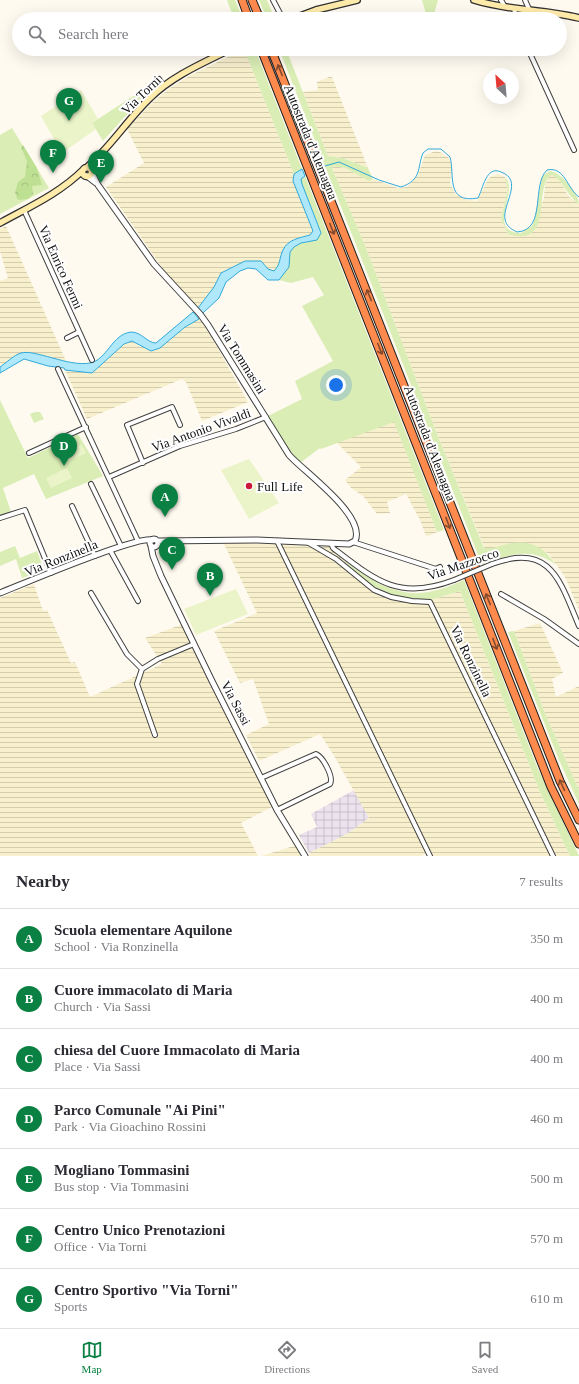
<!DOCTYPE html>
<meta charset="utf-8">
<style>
:root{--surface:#fff;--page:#f7f7f7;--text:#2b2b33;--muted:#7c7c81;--line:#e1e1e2;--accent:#0b8043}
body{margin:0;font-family:"Times New Roman",serif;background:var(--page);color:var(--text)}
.compass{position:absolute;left:483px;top:68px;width:36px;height:36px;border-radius:50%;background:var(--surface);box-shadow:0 4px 16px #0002;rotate:334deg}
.you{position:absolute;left:336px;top:385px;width:14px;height:14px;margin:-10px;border:3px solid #fff;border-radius:50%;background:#1a73e8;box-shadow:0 0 0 6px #1a73e833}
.badge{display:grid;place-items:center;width:26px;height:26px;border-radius:50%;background:var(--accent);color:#fff;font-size:13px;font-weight:700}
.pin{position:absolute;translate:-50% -33px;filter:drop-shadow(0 1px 2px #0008)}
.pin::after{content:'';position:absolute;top:21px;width:14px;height:12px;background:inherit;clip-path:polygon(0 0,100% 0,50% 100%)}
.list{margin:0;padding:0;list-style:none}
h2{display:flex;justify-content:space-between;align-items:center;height:52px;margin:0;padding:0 16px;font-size:17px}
h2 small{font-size:13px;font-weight:400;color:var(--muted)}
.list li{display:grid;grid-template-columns:26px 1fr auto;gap:12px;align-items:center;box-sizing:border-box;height:60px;padding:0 16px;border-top:1px solid var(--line)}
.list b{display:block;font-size:15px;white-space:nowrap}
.list p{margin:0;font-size:13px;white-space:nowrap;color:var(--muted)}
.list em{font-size:13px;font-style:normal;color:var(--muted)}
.icon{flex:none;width:22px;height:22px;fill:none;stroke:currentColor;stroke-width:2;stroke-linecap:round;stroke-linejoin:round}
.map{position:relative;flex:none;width:579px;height:856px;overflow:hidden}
.search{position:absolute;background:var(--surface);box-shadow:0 4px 16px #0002;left:12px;right:12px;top:12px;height:44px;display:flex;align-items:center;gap:10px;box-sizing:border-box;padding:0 14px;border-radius:22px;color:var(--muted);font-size:15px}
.sheet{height:472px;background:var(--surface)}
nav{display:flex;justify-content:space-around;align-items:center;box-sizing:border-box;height:56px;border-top:1px solid var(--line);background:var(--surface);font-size:11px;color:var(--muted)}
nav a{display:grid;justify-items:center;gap:2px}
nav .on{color:var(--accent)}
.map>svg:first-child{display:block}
</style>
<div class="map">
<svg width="579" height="856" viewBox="0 0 579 856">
<defs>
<pattern id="industrial-grid" width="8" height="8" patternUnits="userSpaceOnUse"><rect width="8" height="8" fill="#ebe2ee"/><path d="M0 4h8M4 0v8" fill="none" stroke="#c8c1cb"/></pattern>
<pattern id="farmland-rules" width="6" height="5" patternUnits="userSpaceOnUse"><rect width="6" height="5" fill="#f8efcd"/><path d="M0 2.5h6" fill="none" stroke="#d3ccaf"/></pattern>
<pattern id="forest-crowns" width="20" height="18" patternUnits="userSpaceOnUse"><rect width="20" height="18" fill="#bee093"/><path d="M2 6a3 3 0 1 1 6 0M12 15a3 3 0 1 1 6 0" fill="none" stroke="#a2bf7e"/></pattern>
</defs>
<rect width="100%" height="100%" fill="#fffaf0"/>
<!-- industrial -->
<path fill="url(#industrial-grid)" d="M354 790 369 818 347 834 309 853 299 835 317 827 311 814Z"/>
<!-- farmland -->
<path fill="url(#farmland-rules)" d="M244 49 294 174 293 177 313 231 310 235 292 240 283 250 279 266 274 271 268 269 261 261H245L221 273 214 287 198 308 163 269 106 187 144 163 127 129 154 101 170 88 191 75Z
M329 77H332L368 168 343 158 328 156 303 92 318 90 317 82Z
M436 151 440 152 449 158 452 167 450 184 456 194 467 200 477 201 488 179 492 176 498 174 505 177 508 189 501 219 508 234 531 233 544 198 545 185 549 176 552 175 559 179 569 197 579 204V610L565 577 548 553 511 544 495 548 485 549 437 434 366 248 332 168 333 166 345 168 369 181 373 179 398 188 407 187 418 175 425 155Z
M6 226 67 363 32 353H21L1 366 0 363V281L8 278 0 251V229Z
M199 319 203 322 248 402 202 421 186 382 182 379 87 419 65 370 92 373 124 344 132 341 141 347 169 341 185 327Z
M394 421 437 532 431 535 426 536 420 520 406 494 387 502 390 513 377 514 363 496 351 488 345 480 361 467 336 442Z
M223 542 331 547 345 561 353 574 378 591 430 600 460 591 540 792 570 856H433L430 852 421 856H310L309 853 347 834 369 818 333 754 320 734 259 761 246 735 269 724 253 679 240 683 214 631 257 613Z
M34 584 43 611 47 610 71 663 75 662 90 697 162 664 145 638 183 624 274 806 241 823 258 856H0V598Z
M540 623 563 673 552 679 556 697 579 686V790L545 713 514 631Z
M297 845 303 856H261Z"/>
<!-- green -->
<path fill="#d9edb5" d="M227 0H235L243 19H234Z
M259 0H267L275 19H267Z
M422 0H438L434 14 427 17Z
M244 49H255L302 169 294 174Z
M279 49H286L328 156 343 158 368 168 373 179 369 181 345 168 333 166 332 168 366 248 437 434 484 548C494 549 502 545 512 543 532 540 545 548 556 565 531 546 508 555 482 565Z
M153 83 156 85 146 93 103 141 92 123Z
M12 128 49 188 0 214V135Z
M550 171C561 172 579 194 579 204 566 195 564 181 552 175 532 184 556 249 508 234L501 219 508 189 505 177C520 191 485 232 521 233L532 226 534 221 542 177 546 173Z
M305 176 444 530 437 532 394 422 321 449 320 448 300 463 288 449 266 417 302 399 295 381 333 361 302 306 324 295 313 277 291 283 279 280 288 267 290 252 294 247 301 243 309 242 321 233 302 184 301 179Z
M0 400 28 458 78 434 103 476 46 499 34 474 3 488 11 512 0 516Z
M35 412H40L44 419 34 423 30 414Z
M15 546 20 558 37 551 44 570 22 578 16 559 0 566V552Z
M345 561C368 579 398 598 428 592 441 590 452 585 464 580L538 769 579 856H570L540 792 460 591 430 600 405 601 378 591 353 574Z
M514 631 545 713 579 790V804L559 760 508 632Z"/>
<!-- forest -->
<path fill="url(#forest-crowns)" d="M23 145 37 168 42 185 32 186 33 194 28 199 18 200 15 193 18 182 25 177 27 161 21 147Z"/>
<!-- pitch -->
<path fill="#eaf4c8" d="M81 90 98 119 92 123 96 129 62 153 41 116Z
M81 444 86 453 69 461 64 452Z
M249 459 279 503 249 519 221 470Z
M67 468 72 478 51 488 46 478Z
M236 589 248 614 196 635 184 609Z"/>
<!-- water -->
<path fill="#afe8fb" stroke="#30a9d9" d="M302 169 305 176 301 179 302 184 321 233 317 240 301 243 294 247 290 252 289 267 279 280H268L256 269 248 268 240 271 226 282 219 298 203 313 198 308 214 287 221 273 245 261H261L268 269 274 271C281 264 279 258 283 250 288 239 300 238 310 235L313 231 293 181 294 174Z
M193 312 199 319 185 327 160 348 151 351 132 341 124 344 92 373 65 370 64 368 48 366 24 359 0 373V367C6 363 14 355 21 353 35 349 68 367 90 363 107 360 112 334 131 332 142 332 147 343 156 343Z"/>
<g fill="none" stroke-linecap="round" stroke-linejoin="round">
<!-- stream -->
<path stroke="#30a9d9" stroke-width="1" d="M325 166 339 162 379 180 401 187C422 180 417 168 423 153L428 149H441L450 157C455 174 445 204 478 198 483 189 486 165 501 172 524 180 502 205 505 219 506 226 511 229 517 232 547 230 531 185 547 170 565 166 567 189 579 197"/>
<!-- minor casing -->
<g stroke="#414141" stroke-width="6">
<path id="minor" d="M273 0 283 19
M501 0 505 7
M525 0 529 9
M514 8 516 19
M528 49 574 150
M159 79 164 86
M24 210 92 360
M67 338 79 332
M58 369 138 541
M29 453 86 427
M143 463 127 425 172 407 180 425
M109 477 180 446 236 429 266 417
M91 484 121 546
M72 506 95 556
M0 518 25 510 51 573
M277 541 430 856
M307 542 336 559 374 590 391 597 412 601 430 602 553 856
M353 542 436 569 440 567
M331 543 333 548C376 581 399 601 454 580
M110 550 138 601
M492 564C551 542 560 581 579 626
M91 593 127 654 142 669 158 659 194 644
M501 594 544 619 579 644
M142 669 137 684 155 735
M261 778 316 754C323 757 334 777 330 784L277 810"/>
</g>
<!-- tertiary casing -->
<g stroke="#414141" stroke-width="7">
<path id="tertiary" d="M92 173 98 185 154 264 200 314 208 325 289 455C304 472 367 516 355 541L349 544 257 540 157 541
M87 176 96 183
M150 543a4 4 0 1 1 8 0a4 4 0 1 1-8 0Z
M151 546 153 556 161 576 211 679 277 810 305 856
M0 593C23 584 137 535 153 540"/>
</g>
<!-- secondary casing -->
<g stroke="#303030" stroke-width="8">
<path id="secondary" d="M474 0C508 11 544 9 579 18
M292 19 316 10 357 0
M82.5 172a4.5 4.5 0 1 1 9 0a4.5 4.5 0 1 1-9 0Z
M86 168C110 148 127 120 150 98 172 76 203 63 231 49
M0 223C29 207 60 193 83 170"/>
</g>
<!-- motorway casing -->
<g stroke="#1f1f1f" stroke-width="9">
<path id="motorway" d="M242 0 249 19
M252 0 260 19
M261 49 551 787 579 844
M271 49 560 781 579 820"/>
</g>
<!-- minor -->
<use href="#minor" stroke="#fff" stroke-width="4"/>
<!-- tertiary -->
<use href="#tertiary" stroke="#fff" stroke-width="5"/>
<!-- secondary -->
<use href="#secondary" stroke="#ffecab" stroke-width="5.5"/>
<!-- motorway -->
<use href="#motorway" stroke="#ff8a4e" stroke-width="7"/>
<!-- minor-bridge casing -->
<g stroke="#414141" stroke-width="6" stroke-linecap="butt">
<path id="minor-bridge" d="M454 580 492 564"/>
</g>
<!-- minor-bridge -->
<use href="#minor-bridge" stroke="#fff" stroke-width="4"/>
</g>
<!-- one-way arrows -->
<defs><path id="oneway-shaft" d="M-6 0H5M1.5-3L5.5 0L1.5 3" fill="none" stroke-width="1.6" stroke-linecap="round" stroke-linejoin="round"/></defs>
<g stroke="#864c2e">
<use href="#oneway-shaft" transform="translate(280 70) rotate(-112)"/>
<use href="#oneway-shaft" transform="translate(332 229) rotate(68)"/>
<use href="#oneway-shaft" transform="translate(369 295) rotate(-112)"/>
<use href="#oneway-shaft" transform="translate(380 349) rotate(68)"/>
<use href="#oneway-shaft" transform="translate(448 523) rotate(69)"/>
<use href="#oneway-shaft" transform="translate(488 599) rotate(-112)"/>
<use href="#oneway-shaft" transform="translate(495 644) rotate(69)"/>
<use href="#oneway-shaft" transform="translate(562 785) rotate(-115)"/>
</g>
<!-- markers -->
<circle fill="#cb1a37" stroke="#fff" stroke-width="1.5" cx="249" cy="486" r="4"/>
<g text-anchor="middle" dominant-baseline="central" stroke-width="4" stroke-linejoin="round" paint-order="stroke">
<!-- street labels -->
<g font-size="13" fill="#0e0e0e" stroke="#fff">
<text transform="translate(141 95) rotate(-44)">Via Torni</text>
<text transform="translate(311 142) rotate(68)">Autostrada d'Alemagna</text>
<text transform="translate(61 267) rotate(66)">Via Enrico Fermi</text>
<text transform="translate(242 359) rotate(58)">Via Tommasini</text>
<text transform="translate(201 430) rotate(-20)">Via Antonio Vivaldi</text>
<text transform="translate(430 443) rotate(69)">Autostrada d'Alemagna</text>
<text transform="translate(61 558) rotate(-22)">Via Ronzinella</text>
<text transform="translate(463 564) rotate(-19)">Via Mazzocco</text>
<text transform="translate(471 661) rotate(64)">Via Ronzinella</text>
<text transform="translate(236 703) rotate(62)">Via Sassi</text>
</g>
<!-- poi labels -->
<g font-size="13" fill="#0e0e0e" stroke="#fff" text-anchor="start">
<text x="257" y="486">Full Life</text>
</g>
</g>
</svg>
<svg class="compass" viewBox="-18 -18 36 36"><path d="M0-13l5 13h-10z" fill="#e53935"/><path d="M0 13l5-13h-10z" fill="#7c7c81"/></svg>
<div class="you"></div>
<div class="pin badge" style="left:165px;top:517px">A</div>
<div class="pin badge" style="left:210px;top:596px">B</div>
<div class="pin badge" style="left:172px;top:570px">C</div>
<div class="pin badge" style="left:64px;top:466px">D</div>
<div class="pin badge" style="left:101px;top:183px">E</div>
<div class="pin badge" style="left:53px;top:173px">F</div>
<div class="pin badge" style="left:69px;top:121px">G</div>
<div class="search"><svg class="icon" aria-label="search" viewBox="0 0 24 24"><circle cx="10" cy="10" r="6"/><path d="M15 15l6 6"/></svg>Search here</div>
</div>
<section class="sheet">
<h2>Nearby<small>7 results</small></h2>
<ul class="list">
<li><span class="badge">A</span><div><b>Scuola elementare Aquilone</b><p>School · Via Ronzinella</p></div><em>350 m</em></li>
<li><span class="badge">B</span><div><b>Cuore immacolato di Maria</b><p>Church · Via Sassi</p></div><em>400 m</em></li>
<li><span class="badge">C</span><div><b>chiesa del Cuore Immacolato di Maria</b><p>Place · Via Sassi</p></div><em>400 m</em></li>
<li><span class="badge">D</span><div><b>Parco Comunale &quot;Ai Pini&quot;</b><p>Park · Via Gioachino Rossini</p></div><em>460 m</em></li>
<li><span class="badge">E</span><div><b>Mogliano Tommasini</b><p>Bus stop · Via Tommasini</p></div><em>500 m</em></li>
<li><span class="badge">F</span><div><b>Centro Unico Prenotazioni</b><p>Office · Via Torni</p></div><em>570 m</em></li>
<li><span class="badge">G</span><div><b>Centro Sportivo &quot;Via Torni&quot;</b><p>Sports</p></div><em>610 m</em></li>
</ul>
</section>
<nav>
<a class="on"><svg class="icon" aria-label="map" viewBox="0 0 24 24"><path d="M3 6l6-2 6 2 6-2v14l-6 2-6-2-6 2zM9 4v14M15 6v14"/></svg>Map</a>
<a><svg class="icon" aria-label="directions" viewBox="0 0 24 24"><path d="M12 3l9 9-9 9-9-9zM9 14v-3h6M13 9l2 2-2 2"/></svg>Directions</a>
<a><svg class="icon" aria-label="saved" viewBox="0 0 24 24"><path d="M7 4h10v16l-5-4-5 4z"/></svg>Saved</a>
</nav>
